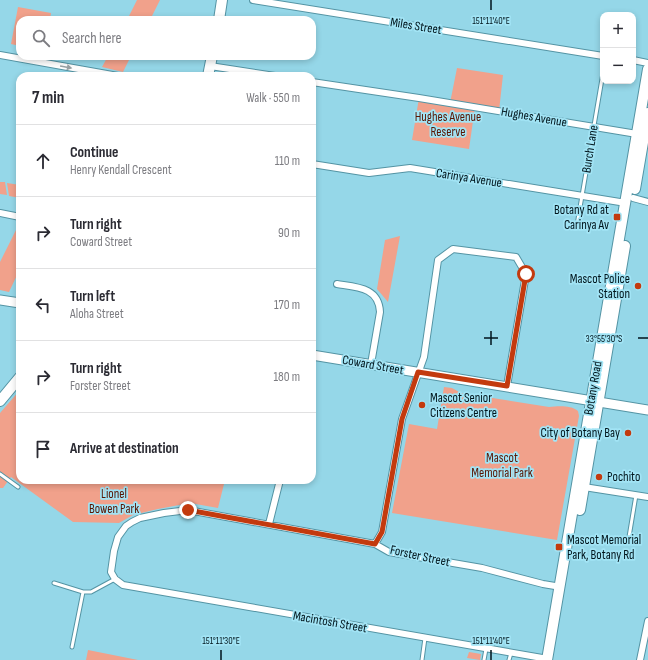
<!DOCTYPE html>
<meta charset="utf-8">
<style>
:root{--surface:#fff;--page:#f2f2f3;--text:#2b2b33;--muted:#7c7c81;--line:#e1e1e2}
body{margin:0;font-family:"Sofia Sans Condensed",sans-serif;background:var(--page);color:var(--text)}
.controls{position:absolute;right:12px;top:12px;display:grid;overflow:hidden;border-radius:8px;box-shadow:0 2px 6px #0003}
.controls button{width:36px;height:36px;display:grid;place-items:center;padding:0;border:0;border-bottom:1px solid var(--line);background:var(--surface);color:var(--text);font:20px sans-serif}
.stop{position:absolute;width:12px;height:12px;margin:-9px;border:3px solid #c33a0e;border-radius:50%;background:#fff}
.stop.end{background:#c33a0e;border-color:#fff;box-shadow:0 1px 4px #0008}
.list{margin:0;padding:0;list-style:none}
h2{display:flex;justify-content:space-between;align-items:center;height:52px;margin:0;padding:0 16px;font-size:17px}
h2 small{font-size:13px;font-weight:400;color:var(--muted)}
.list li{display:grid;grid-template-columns:26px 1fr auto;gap:12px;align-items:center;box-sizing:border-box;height:72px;padding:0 16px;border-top:1px solid var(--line)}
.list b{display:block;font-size:15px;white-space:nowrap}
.list p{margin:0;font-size:13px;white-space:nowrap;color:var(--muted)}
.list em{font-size:13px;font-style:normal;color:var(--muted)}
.icon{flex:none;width:22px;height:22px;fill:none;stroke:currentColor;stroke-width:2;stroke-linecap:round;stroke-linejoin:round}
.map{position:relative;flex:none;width:648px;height:660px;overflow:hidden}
.search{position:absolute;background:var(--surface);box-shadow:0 2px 6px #0003;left:16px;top:16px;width:300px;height:44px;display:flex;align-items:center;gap:10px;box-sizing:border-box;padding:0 14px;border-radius:12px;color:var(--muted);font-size:15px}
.panel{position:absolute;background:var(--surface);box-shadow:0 2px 6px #0003;left:16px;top:72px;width:300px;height:412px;border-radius:12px}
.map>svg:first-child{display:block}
</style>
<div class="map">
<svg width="648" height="660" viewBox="0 0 648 660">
<rect width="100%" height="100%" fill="#95d7e8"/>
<!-- green -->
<path fill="#f1a18b" d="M137 0H160L150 20H127Z
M18 7 51 13 50 20H20V46L11 44Z
M108 56H131L123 72 102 67Z
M457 68 503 75 499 111 475 107 469 149 412 140 419 98 450 103Z
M0 182H5L7 195 0 194Z
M7 183 20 185V198L9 196Z
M20 222V269L9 292 0 290V262Z
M400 236 388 302 377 289 385 240Z
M444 387 452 388 461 393 549 407C558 406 571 405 578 411L579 416 557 540 392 513 409 424 437 429Z
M20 390V480H225L218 508 190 503 158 509 133 515 119 523 73 522 11 477 3 488H0V413Z
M88 650 138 660H86Z
M469 652 481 654 480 660 467 658Z"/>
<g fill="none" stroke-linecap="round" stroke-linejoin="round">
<!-- lane casing -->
<g stroke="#5494a4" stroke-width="5">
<path id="lane" d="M577 225 603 73
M0 474 18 487
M629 537 636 495
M54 583 83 592 72 647
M83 592H91L115 579
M422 660 425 638
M484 660 486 649
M509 660 511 653"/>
</g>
<!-- street casing -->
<g stroke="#5494a4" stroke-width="8">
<path id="street" d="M253 0 603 56
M0 55 118 76
M633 60 648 63
M210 66 275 76
M312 82 419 98 637 134
M312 164 369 173 410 168 626 203
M633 198 648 202
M0 213 20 217
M337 284C356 287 379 287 380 312L371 364
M584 487 648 497
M269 524 280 480
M375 544 382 532 402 419 424 357 438 260 453 249 516 257 526 274 507 386
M548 659 123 585 115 579 111 572 114 551 118 537 126 526 132 522 140 518 164 513 188 510 375 544 389 552 482 568 543 584 561 587
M640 660 648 621"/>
</g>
<!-- secondary casing -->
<g stroke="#5494a4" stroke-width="11">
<path id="secondary" d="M0 300 20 303
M312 355 648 410"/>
</g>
<!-- primary casing -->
<g stroke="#5494a4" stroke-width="12">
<path id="primary" d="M219 20 222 0
M208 76 212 56
M635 189 648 113
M0 401 20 377
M580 510 625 246
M547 660 648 69"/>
</g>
<!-- lane -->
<use href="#lane" stroke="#fff" stroke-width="3"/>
<!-- street -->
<use href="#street" stroke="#fff" stroke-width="6"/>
<!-- secondary -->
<use href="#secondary" stroke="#fff" stroke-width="9"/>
<!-- primary -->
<use href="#primary" stroke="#fff" stroke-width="10"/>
</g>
<!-- one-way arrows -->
<defs><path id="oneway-solid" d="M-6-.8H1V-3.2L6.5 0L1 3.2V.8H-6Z"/></defs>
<use fill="#99a1a4" href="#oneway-solid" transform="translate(66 67) rotate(10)"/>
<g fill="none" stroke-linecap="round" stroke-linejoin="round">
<!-- route -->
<path stroke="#c33a0e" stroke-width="5" d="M188 510 375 544 382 532 402 419 418 372 507 386 526 274"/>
</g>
<!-- ticks -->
<path fill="none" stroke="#00151c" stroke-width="1.5" d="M491 0V10M491 331V345M484 338H498M638 338H648M221 650V660M491 650V660"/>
<!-- markers -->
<g fill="#c33a0e" stroke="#a2e4f5" stroke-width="1.5">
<rect x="613" y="213" width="8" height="8" rx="2"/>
<circle cx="638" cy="286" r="4"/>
<circle cx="422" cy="405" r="4"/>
<circle cx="628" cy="433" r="4"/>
<circle cx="599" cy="477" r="4"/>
<rect x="555" y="543" width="8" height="8" rx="2"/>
</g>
<g text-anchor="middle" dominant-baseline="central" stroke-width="3.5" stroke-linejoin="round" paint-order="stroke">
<!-- street labels -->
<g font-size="13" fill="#00151c" stroke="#a2e4f5">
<text transform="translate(416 26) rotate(9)">Miles Street</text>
<text transform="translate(534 117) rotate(10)">Hughes Avenue</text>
<text transform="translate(590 149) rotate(-81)">Burch Lane</text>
<text transform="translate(469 178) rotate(9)">Carinya Avenue</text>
<text transform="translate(373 365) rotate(10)">Coward Street</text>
<text transform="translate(593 388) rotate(-80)">Botany Road</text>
<text transform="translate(420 556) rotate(12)">Forster Street</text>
<text transform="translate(330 622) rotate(10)">Macintosh Street</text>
</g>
<!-- park labels -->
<g font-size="13" fill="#591401" stroke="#a2e4f5">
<text x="448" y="117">Hughes Avenue<tspan x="448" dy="15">Reserve</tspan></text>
<text x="502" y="458">Mascot<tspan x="502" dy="15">Memorial Park</tspan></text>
<text x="114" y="494">Lionel<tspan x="114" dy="15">Bowen Park</tspan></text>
</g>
<!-- poi labels -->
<g font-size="13" fill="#00151c" stroke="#a2e4f5" text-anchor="end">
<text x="609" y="210">Botany Rd at<tspan x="609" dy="15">Carinya Av</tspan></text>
<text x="630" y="279">Mascot Police<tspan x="630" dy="15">Station</tspan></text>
<text x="430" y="398" text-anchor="start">Mascot Senior<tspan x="430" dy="15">Citizens Centre</tspan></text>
<text x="620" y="433">City of Botany Bay</text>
<text x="607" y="477" text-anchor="start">Pochito</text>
<text x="567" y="540" text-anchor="start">Mascot Memorial<tspan x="567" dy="15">Park, Botany Rd</tspan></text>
</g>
</g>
<g font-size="10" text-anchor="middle" fill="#00151c" stroke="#a2e4f5" stroke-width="3.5" stroke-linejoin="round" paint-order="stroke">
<text x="491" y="24">151°11'40"E</text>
<text x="604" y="342">33°55'30"S</text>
<text x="221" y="644">151°11'30"E</text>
<text x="491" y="644">151°11'40"E</text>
</g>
</svg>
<div class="controls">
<button>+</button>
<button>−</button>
</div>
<div class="stop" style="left:526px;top:274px"></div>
<div class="stop end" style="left:188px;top:510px"></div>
<div class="search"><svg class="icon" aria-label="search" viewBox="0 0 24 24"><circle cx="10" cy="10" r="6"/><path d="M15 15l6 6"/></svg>Search here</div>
<section class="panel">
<h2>7 min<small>Walk · 550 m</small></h2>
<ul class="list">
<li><svg class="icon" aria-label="ahead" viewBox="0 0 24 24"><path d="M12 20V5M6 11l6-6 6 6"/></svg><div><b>Continue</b><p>Henry Kendall Crescent</p></div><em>110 m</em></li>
<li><svg class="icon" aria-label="right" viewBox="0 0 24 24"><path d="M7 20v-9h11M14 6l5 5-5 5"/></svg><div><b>Turn right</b><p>Coward Street</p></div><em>90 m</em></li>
<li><svg class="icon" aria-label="left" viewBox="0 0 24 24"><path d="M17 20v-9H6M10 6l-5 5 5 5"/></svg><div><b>Turn left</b><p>Aloha Street</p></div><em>170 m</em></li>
<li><svg class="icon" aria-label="right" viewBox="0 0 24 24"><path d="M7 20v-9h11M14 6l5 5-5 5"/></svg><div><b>Turn right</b><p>Forster Street</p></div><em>180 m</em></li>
<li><svg class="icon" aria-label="arrive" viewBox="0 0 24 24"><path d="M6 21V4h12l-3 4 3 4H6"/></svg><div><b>Arrive at destination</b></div></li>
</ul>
</section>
</div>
